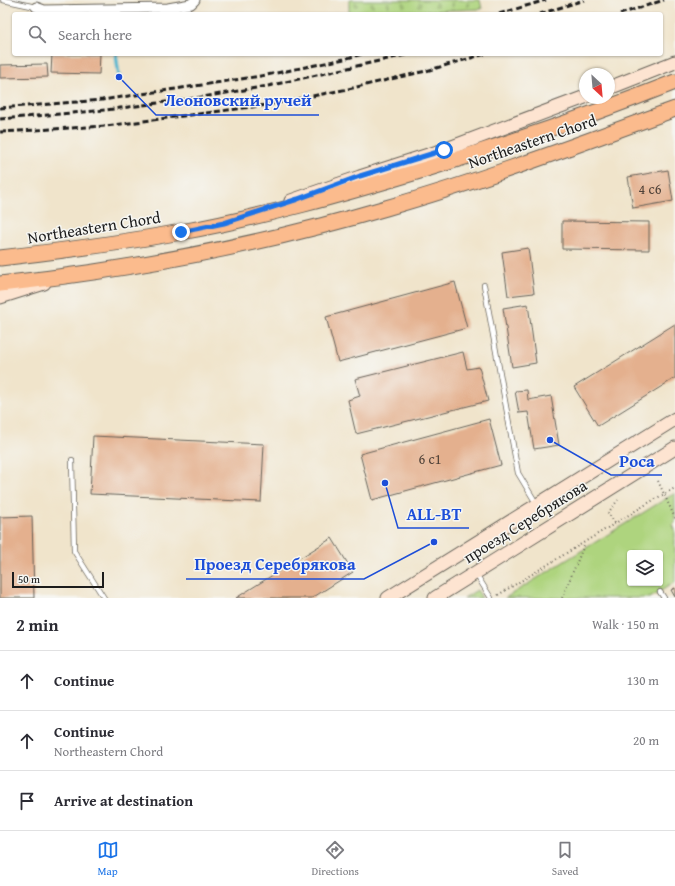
<!DOCTYPE html>
<meta charset="utf-8">
<style>
:root{--surface:#fff;--page:#f7f7f7;--text:#2b2b33;--muted:#7c7c81;--line:#e1e1e2;--accent:#1a73e8}
body{margin:0;font-family:"Gentium Book Plus",serif;background:var(--page);color:var(--text)}
.controls{position:absolute;right:12px;bottom:12px;display:grid;overflow:hidden;border-radius:4px;box-shadow:0 1px 3px #0004}
.controls button{width:36px;height:36px;display:grid;place-items:center;padding:0;border:0;border-bottom:1px solid var(--line);background:var(--surface);color:var(--text);font:20px sans-serif}
.compass{position:absolute;left:579px;top:68px;width:36px;height:36px;border-radius:50%;background:var(--surface);box-shadow:0 1px 3px #0004;rotate:154deg}
.scale{position:absolute;left:12px;bottom:10px;width:92px;box-sizing:border-box;padding-left:4px;border:2px solid #1c1c1c;border-top:0;font-size:11px;line-height:14px;white-space:nowrap;color:#1c1c1c;-webkit-text-stroke:3px #f6f6f2;paint-order:stroke}
.stop{position:absolute;width:12px;height:12px;margin:-9px;border:3px solid #1a73e8;border-radius:50%;background:#fff}
.stop.end{background:#1a73e8;border-color:#fff;box-shadow:0 1px 4px #0008}
.list{margin:0;padding:0;list-style:none}
h2{display:flex;justify-content:space-between;align-items:center;height:52px;margin:0;padding:0 16px;font-size:17px}
h2 small{font-size:13px;font-weight:400;color:var(--muted)}
.list li{display:grid;grid-template-columns:26px 1fr auto;gap:12px;align-items:center;box-sizing:border-box;height:60px;padding:0 16px;border-top:1px solid var(--line)}
.list b{display:block;font-size:15px;white-space:nowrap}
.list p{margin:0;font-size:13px;white-space:nowrap;color:var(--muted)}
.list em{font-size:13px;font-style:normal;color:var(--muted)}
.icon{flex:none;width:22px;height:22px;fill:none;stroke:currentColor;stroke-width:2;stroke-linecap:round;stroke-linejoin:round}
.map{position:relative;flex:none;width:675px;height:598px;overflow:hidden}
.search{position:absolute;background:var(--surface);box-shadow:0 1px 3px #0004;left:12px;right:12px;top:12px;height:44px;display:flex;align-items:center;gap:10px;box-sizing:border-box;padding:0 14px;border-radius:4px;color:var(--muted);font-size:15px}
.sheet{height:232px;background:var(--surface)}
nav{display:flex;justify-content:space-around;align-items:center;box-sizing:border-box;height:56px;border-top:1px solid var(--line);background:var(--surface);font-size:11px;color:var(--muted)}
nav a{display:grid;justify-items:center;gap:2px}
nav .on{color:var(--accent)}
.map>svg:first-child{display:block}
</style>
<div class="map">
<svg width="675" height="598" viewBox="0 0 675 598">
<defs>
<pattern id="cemetery-stones" width="16" height="16" patternUnits="userSpaceOnUse"><rect width="16" height="16" fill="#aed47e"/><path d="M2 7V4a2 2 0 0 1 4 0v3zM10 15v-3a2 2 0 0 1 4 0v3z" fill="#95b56c"/></pattern>
</defs>
<rect width="100%" height="100%" fill="#f6f6f2"/>
<filter id="ink" filterUnits="userSpaceOnUse"><feTurbulence type="fractalNoise" baseFrequency=".025" numOctaves="2"/><feDisplacementMap in="SourceGraphic" scale="8" xChannelSelector="R" yChannelSelector="G"/><feConvolveMatrix kernelMatrix="1 2 1 2 8 2 1 2 1" color-interpolation-filters="sRGB"/></filter>
<filter id="wash" filterUnits="userSpaceOnUse"><feTurbulence type="fractalNoise" baseFrequency=".012" numOctaves="4" result="noise"/><feDisplacementMap in="SourceGraphic" scale="16" xChannelSelector="R" yChannelSelector="G"/><feGaussianBlur stdDeviation="0.9" result="paint"/><feColorMatrix in="noise" values="0 0 0 0 0 0 0 0 0 0 0 0 0 0 0 0 0 1.4 0 .05"/><feComposite in="paint" operator="in"/></filter>
<g filter="url(#wash)">
<rect width="100%" height="100%" fill="#f0e4cb"/>
<!-- grass -->
<path fill="#aed47e" stroke="#65784d" fill-rule="evenodd" d="M675 493V523L673 525 675 530V582L650 598H505ZM630 553H660V583H630Z
M477 590 482 598H464Z"/>
<!-- cemetery -->
<path fill="url(#cemetery-stones)" stroke="#65784d" d="M349 0H480L482 9 349 14Z"/>
<g fill="none" stroke-linecap="round" stroke-linejoin="round">
<!-- stream -->
<path stroke="#51b7d0" stroke-width="3.5" d="M116 54 119 77"/>
</g>
<g id="blocks">
<!-- building -->
<path fill="#e4b08e" d="M52 54H100L99 74 51 73Z
M47 64 48 77 0 78V65Z
M668 170 673 201 633 208 628 177Z
M562 221 649 222V250L562 249Z
M528 248 534 293 508 296 502 252Z
M455 282 467 328 338 362 326 317Z
M528 304 536 363 512 367 503 308Z
M675 324V378L598 426 574 387Z
M463 352 467 369 479 367 488 401 356 434 348 400 360 396 355 379Z
M527 390 528 400 551 396 559 445 534 449 528 412 519 413 515 391Z
M489 419 501 465 372 500 360 454Z
M93 436 264 444 261 502 90 494Z
M32 516 34 598H0V517Z
M332 538 353 572 312 598H236Z
M675 588V597L671 590Z"/>
</g>
</g>
<g filter="url(#ink)">
<use href="#blocks" fill-opacity="0" stroke="#666259" stroke-width="1"/>
<g fill="none" stroke-linecap="round" stroke-linejoin="round">
<!-- lane casing -->
<g stroke="#666259" stroke-width="6">
<path id="lane" d="M3 0 36 7
M484 285 518 473 536 503
M72 460 74 551 104 598
M476 574 491 598
M660 592 664 598"/>
</g>
<!-- street casing -->
<g stroke="#666259" stroke-width="11">
<path id="street" d="M36 7 44 10 168 8 191 4 195 0"/>
</g>
<!-- secondary casing -->
<g stroke="#666259" stroke-width="15">
<path id="secondary" d="M609 88 675 62
M291 201 360 177 444 150 585 97
M0 297 44 283
M388 598 675 419
M435 598 675 448"/>
</g>
<!-- primary casing -->
<g stroke="#666259" stroke-width="17">
<path id="primary" d="M0 258C61 251 121 243 181 232 263 217 343 194 423 170 508 144 592 115 675 82
M0 284C131 270 260 245 386 208 484 180 579 144 675 109"/>
</g>
<!-- path -->
<path stroke="#666259" stroke-width="2" stroke-dasharray="1 3" stroke-linecap="butt" d="M658 481 675 518
M615 523 608 513 618 500
M498 595 650 502 675 488
M562 598 585 543"/>
<!-- lane -->
<use href="#lane" stroke="#fff" stroke-width="4.5"/>
<!-- street -->
<use href="#street" stroke="#fff" stroke-width="9"/>
<!-- secondary -->
<use href="#secondary" stroke="#fde4d1" stroke-width="13"/>
<!-- primary -->
<use href="#primary" stroke="#fbbb8d" stroke-width="15"/>
<!-- rail -->
<path stroke="#1c1c1c" stroke-width="3" stroke-dasharray="6 3" stroke-linecap="butt" d="M499 14 546 0
M540 14 584 0
M620 14 664 0
M0 108 102 100 202 85 267 75 344 59 362 54
M0 119 106 110 203 97 268 86 410 54
M0 132 106 126 267 105 348 89 426 71 485 54"/>
</g>
</g>
<g fill="none" stroke-linecap="round" stroke-linejoin="round" filter="url(#ink)">
<!-- route -->
<path stroke="#1a73e8" stroke-width="5" d="M181 232 224 223 298 199 360 176 444 150"/>
</g>
<g text-anchor="middle" dominant-baseline="central" stroke-width="3" stroke-linejoin="round" paint-order="stroke">
<!-- number labels -->
<g font-size="14" fill="#4e4138">
<text x="650" y="189">4 с6</text>
<text x="430" y="459">6 с1</text>
</g>
<!-- street labels -->
<g font-size="16" fill="#1c1c1c" stroke="#f6f6f2">
<text transform="translate(532 141) rotate(-19)">Northeastern Chord</text>
<text transform="translate(94 227) rotate(-9)">Northeastern Chord</text>
<text transform="translate(525 521) rotate(-32)">проезд Серебрякова</text>
</g>
</g>
<!-- callouts -->
<path fill="none" stroke="#1d4ed8" stroke-width="1.5" d="M119 77L156 115H319M550 440L611 475H662M385 483L398 528H469M434 542L364 579H186"/>
<g fill="#1d4ed8" stroke="#f6f6f2" stroke-width="1.5">
<circle cx="119" cy="77" r="4"/>
<circle cx="550" cy="440" r="4"/>
<circle cx="385" cy="483" r="4"/>
<circle cx="434" cy="542" r="4"/>
</g>
<g font-size="17" text-anchor="middle" font-weight="bold" fill="#1d4ed8" stroke="#f6f6f2" stroke-width="3" stroke-linejoin="round" paint-order="stroke">
<text x="238" y="106">Леоновский ручей</text>
<text x="637" y="467">Роса</text>
<text x="434" y="520">ALL-BT</text>
<text x="275" y="570">Проезд Серебрякова</text>
</g>
</svg>
<div class="controls">
<button><svg class="icon" aria-label="layers" viewBox="0 0 24 24"><path d="M12 4l9 5-9 5-9-5zM3 14l9 5 9-5"/></svg></button>
</div>
<svg class="compass" viewBox="-18 -18 36 36"><path d="M0-13l5 13h-10z" fill="#e53935"/><path d="M0 13l5-13h-10z" fill="#7c7c81"/></svg>
<div class="scale">50 m</div>
<div class="stop" style="left:444px;top:150px"></div>
<div class="stop end" style="left:181px;top:232px"></div>
<div class="search"><svg class="icon" aria-label="search" viewBox="0 0 24 24"><circle cx="10" cy="10" r="6"/><path d="M15 15l6 6"/></svg>Search here</div>
</div>
<section class="sheet">
<h2>2 min<small>Walk · 150 m</small></h2>
<ul class="list">
<li><svg class="icon" aria-label="ahead" viewBox="0 0 24 24"><path d="M12 20V5M6 11l6-6 6 6"/></svg><div><b>Continue</b></div><em>130 m</em></li>
<li><svg class="icon" aria-label="ahead" viewBox="0 0 24 24"><path d="M12 20V5M6 11l6-6 6 6"/></svg><div><b>Continue</b><p>Northeastern Chord</p></div><em>20 m</em></li>
<li><svg class="icon" aria-label="arrive" viewBox="0 0 24 24"><path d="M6 21V4h12l-3 4 3 4H6"/></svg><div><b>Arrive at destination</b></div></li>
</ul>
</section>
<nav>
<a class="on"><svg class="icon" aria-label="map" viewBox="0 0 24 24"><path d="M3 6l6-2 6 2 6-2v14l-6 2-6-2-6 2zM9 4v14M15 6v14"/></svg>Map</a>
<a><svg class="icon" aria-label="directions" viewBox="0 0 24 24"><path d="M12 3l9 9-9 9-9-9zM9 14v-3h6M13 9l2 2-2 2"/></svg>Directions</a>
<a><svg class="icon" aria-label="saved" viewBox="0 0 24 24"><path d="M7 4h10v16l-5-4-5 4z"/></svg>Saved</a>
</nav>
